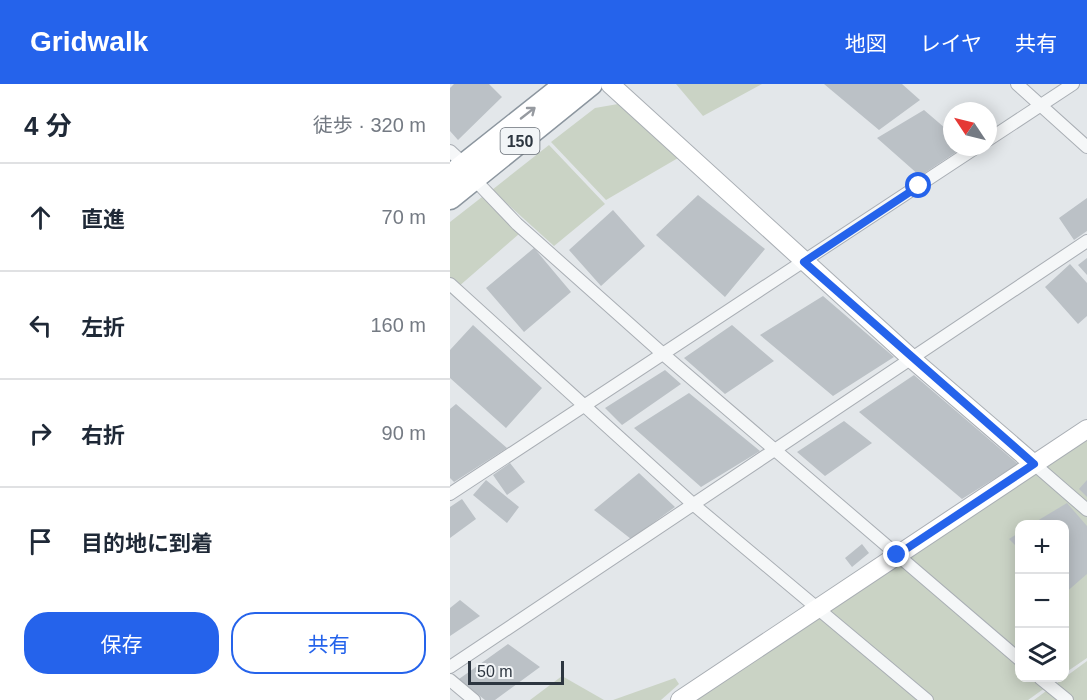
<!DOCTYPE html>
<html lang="ja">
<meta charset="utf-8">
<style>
:root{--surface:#fff;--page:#f6f6f7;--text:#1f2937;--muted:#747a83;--line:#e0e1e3;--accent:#2563eb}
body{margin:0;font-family:Arial,"Noto Sans JP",sans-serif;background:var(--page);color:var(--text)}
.controls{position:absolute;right:18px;bottom:18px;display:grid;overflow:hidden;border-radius:12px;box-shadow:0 3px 15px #0003}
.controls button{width:54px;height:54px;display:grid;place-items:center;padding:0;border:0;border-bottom:2px solid var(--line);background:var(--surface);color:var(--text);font:30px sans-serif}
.compass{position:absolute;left:493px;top:18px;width:54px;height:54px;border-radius:50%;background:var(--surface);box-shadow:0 3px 15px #0003;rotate:305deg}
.scale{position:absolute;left:18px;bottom:15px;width:96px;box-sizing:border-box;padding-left:6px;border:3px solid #2d3640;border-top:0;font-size:16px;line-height:21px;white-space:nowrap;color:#2d3640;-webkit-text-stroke:4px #f2f5f7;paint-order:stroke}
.stop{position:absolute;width:18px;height:18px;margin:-14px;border:4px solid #2563eb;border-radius:50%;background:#fff}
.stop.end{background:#2563eb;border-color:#fff;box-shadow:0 2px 6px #0008}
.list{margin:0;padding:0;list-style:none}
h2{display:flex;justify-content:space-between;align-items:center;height:78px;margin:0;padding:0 24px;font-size:26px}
h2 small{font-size:20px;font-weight:400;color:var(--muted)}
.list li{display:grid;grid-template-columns:39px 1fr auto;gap:18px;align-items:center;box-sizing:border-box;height:108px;padding:0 24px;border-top:2px solid var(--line)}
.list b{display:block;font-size:22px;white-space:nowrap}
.list em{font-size:20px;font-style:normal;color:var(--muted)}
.actions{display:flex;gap:12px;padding:18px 24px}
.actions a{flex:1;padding:14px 0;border:2px solid var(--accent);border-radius:24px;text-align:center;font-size:21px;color:var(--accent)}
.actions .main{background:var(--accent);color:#fff}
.icon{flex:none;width:33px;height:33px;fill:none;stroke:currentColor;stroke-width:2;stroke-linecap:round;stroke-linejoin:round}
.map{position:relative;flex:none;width:637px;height:616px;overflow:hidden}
header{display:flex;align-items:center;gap:36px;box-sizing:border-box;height:84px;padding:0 30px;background:var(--accent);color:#fff}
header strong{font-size:28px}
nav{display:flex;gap:33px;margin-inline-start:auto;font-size:21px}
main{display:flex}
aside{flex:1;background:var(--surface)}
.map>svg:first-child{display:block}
</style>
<header>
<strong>Gridwalk</strong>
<nav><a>地図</a><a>レイヤ</a><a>共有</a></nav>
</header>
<main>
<aside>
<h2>4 分<small>徒歩 · 320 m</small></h2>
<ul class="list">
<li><svg class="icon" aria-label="ahead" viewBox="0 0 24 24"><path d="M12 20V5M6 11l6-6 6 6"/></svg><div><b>直進</b></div><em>70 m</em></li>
<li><svg class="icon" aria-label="left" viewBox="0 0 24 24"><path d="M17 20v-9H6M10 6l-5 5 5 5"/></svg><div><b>左折</b></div><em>160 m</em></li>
<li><svg class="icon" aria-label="right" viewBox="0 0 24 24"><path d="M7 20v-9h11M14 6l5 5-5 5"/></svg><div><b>右折</b></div><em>90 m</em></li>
<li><svg class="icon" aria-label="arrive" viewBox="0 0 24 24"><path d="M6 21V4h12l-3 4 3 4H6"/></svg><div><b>目的地に到着</b></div></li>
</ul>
<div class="actions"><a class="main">保存</a><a>共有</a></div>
</aside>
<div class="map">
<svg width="637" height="616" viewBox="0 0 637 616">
<rect width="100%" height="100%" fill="#e3e7ea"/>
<!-- green -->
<path fill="#cad3c5" d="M226 0H312L253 32Z
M168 20 228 74 156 116 101 58 145 24Z
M99 61 155 120 104 162 42 106Z
M32 113 69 150 0 210V138Z
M637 353V574L615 589 614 440H570V594H609L578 616H230Z
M637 577V616H584Z
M112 592 154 616H80Z
M225 594 229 600 211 616H163Z"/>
<!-- building -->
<path fill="#bbc1c6" d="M4 0H39L52 13 8 56 0 47V4Z
M374 0H452L470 16 429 46Z
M474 26 502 50V63H514L470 92 427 54Z
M248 111 315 165 275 213 206 151Z
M637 114V147L624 156 609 134Z
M163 126 195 162 151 202 119 166Z
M84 164 121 208 74 248 36 204Z
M637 174V191L628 181Z
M620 180 637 199V232L628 240 595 203Z
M373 212 444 273 383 312 310 251Z
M23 241 92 304 56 344 0 294V266Z
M282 241 324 277 275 310 234 274Z
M215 286 231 300 172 341 155 324Z
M464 291 568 380 512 415 409 328Z
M239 309 310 367 251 403 184 344Z
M6 320 57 364 4 398 0 394V325Z
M394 337 422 359 375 392 347 368Z
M60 379 75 398 57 411 43 391Z
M189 389 225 423 181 455 144 426Z
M36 396 69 423 57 439 23 411Z
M637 396V413L629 405Z
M12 415 26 435 0 454V423Z
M617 419 637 442V490L614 510V440H582Z
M570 448V466L559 455Z
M412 460 419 469 402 483 395 474Z
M10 516 30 532 0 552V524Z
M58 560 90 583 45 616H35L9 595Z"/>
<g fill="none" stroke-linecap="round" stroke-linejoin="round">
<!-- street casing -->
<g stroke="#a9aeb4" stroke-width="14">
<path id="street" d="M567 0 637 63
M538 56 623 0
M0 67 14 80
M24 95 67 140 213 270 570 576
M0 200 244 421 477 616
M584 380 637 426
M0 410 527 63
M0 583 637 157
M590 594 617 616
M0 596 24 616"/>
</g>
<!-- secondary casing -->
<g stroke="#a9aeb4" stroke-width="20">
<path id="secondary" d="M160 0 462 275 584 380
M230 616 637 345"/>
</g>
<!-- highway casing -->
<g stroke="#8c969f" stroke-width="25">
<path id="highway" d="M0 92 116 0
M0 114 141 0"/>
</g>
<!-- street -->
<use href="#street" stroke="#f5f7f8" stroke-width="12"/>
<!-- secondary -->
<use href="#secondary" stroke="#fff" stroke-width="18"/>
<!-- highway -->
<use href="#highway" stroke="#fff" stroke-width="22"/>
</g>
<!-- one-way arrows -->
<defs><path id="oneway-shaft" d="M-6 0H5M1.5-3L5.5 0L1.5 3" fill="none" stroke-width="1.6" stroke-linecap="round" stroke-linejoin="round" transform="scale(1.5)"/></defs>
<use stroke="#969aa0" href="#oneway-shaft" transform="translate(78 29) rotate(-38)"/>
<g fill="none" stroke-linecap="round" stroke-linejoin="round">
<!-- route -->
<path stroke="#2563eb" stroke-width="8" d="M447 471 584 380 354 178 469 102"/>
</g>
<g text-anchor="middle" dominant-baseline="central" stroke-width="5" stroke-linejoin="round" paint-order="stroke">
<!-- shield labels -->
<rect fill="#f2f5f7" stroke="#686f77" stroke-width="1.5" x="50.5" y="44" width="39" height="26" rx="4.5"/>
<g font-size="16" font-weight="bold" fill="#2d3640">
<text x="70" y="57">150</text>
</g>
</g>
</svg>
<div class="controls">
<button>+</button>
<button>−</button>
<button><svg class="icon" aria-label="layers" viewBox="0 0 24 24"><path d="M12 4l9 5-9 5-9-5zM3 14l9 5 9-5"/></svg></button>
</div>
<svg class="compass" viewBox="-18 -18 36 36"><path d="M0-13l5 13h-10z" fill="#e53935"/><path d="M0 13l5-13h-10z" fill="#747a83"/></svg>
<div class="scale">50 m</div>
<div class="stop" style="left:469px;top:102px"></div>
<div class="stop end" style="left:447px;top:471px"></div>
</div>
</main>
